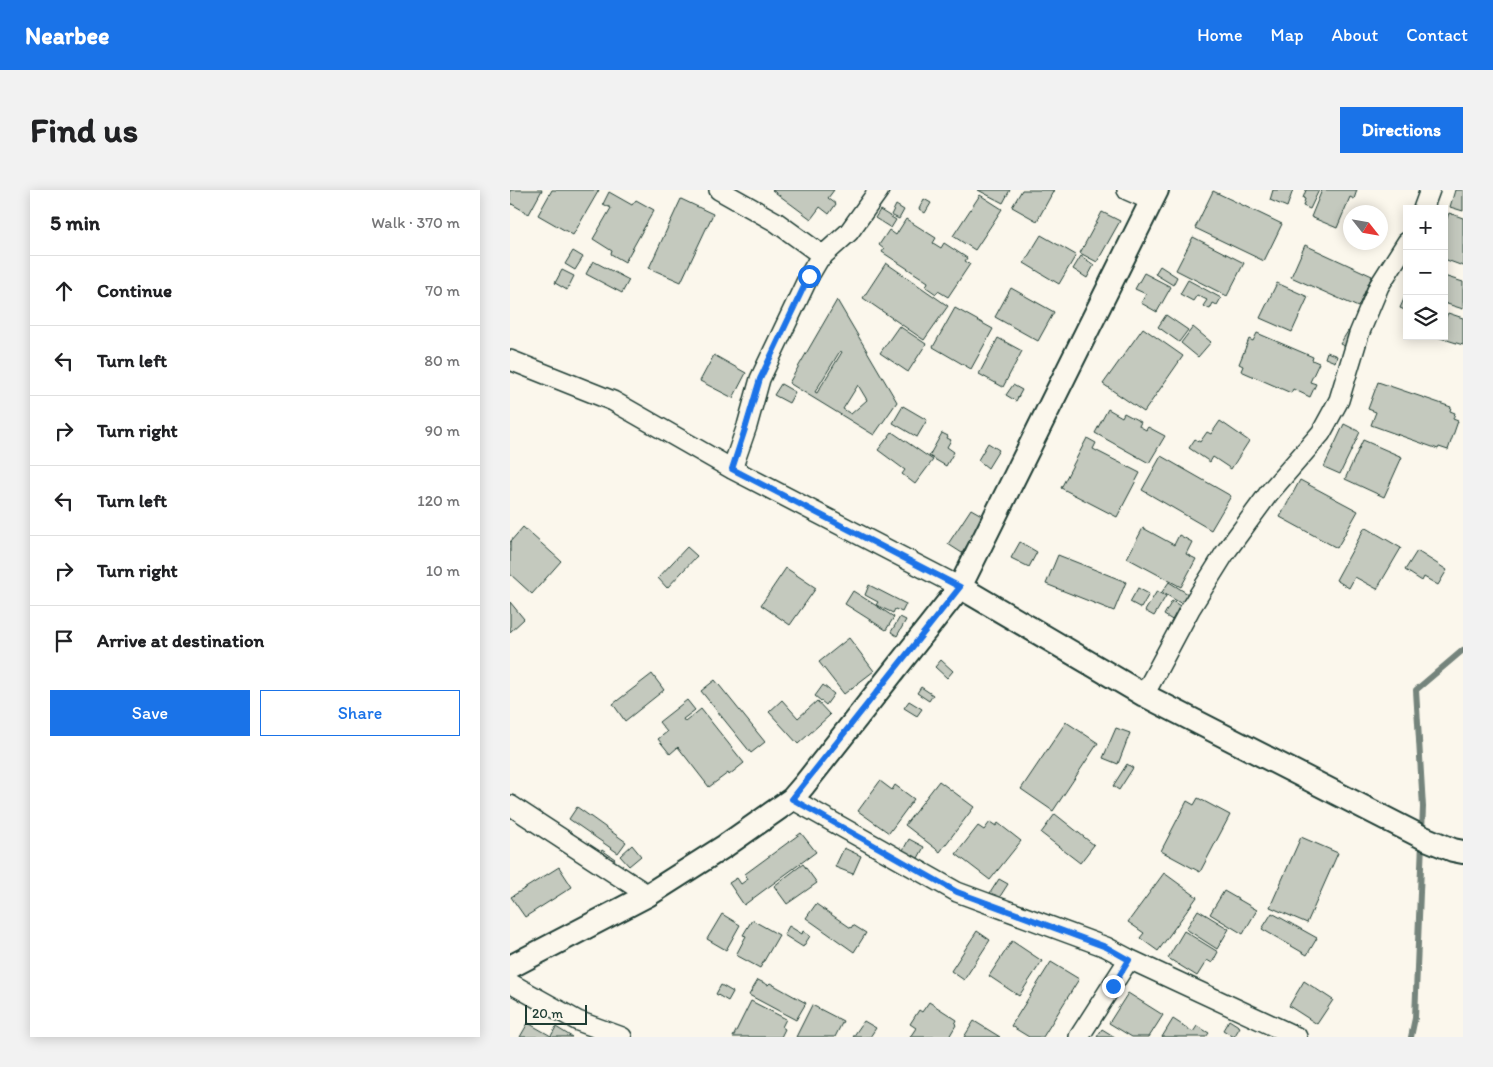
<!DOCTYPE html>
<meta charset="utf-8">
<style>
:root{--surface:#fff;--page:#f2f2f2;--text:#202124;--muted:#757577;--line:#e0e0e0;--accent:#1a73e8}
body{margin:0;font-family:Itim,sans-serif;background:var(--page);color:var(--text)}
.controls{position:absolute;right:15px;top:15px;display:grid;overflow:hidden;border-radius:0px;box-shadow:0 2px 12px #0003}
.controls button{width:45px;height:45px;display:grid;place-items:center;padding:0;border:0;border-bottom:1px solid var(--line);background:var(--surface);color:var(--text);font:25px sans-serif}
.compass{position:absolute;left:833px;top:15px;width:45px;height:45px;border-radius:50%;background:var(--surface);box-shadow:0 2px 12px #0003;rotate:121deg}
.scale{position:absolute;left:15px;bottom:12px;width:62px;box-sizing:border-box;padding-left:5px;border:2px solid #1f3d34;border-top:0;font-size:14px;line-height:18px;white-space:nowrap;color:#1f3d34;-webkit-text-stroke:4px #fbf7ec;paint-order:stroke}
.stop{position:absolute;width:15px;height:15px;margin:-11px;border:4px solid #1a73e8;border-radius:50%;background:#fff}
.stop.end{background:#1a73e8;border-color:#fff;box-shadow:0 1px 5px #0008}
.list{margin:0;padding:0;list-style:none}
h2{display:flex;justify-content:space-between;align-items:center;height:65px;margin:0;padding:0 20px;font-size:21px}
h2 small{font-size:16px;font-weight:400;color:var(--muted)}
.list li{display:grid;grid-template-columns:32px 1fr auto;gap:15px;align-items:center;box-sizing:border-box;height:70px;padding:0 20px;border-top:1px solid var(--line)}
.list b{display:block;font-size:19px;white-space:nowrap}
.list em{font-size:16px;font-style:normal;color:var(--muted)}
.actions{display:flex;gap:10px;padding:15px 20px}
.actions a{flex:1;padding:11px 0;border:1px solid var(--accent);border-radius:0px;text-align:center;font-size:18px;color:var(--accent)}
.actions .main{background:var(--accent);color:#fff}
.icon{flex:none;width:28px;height:28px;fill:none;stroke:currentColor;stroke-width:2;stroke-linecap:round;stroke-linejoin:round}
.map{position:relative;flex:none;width:953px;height:847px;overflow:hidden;border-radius:0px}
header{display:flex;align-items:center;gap:30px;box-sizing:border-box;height:70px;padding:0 25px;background:var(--accent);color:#fff}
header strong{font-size:24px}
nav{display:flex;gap:28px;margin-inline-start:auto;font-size:18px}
.intro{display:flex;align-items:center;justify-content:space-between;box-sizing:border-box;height:120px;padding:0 30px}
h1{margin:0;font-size:35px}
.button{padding:12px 22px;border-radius:0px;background:var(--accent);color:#fff;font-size:18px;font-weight:700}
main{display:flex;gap:30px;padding:0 30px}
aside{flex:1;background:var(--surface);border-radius:0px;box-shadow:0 2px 12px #0003}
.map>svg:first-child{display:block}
</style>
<header>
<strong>Nearbee</strong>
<nav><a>Home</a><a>Map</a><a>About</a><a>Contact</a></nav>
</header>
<div class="intro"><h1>Find us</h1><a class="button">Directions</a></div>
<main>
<aside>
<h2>5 min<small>Walk · 370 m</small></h2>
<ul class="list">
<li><svg class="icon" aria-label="ahead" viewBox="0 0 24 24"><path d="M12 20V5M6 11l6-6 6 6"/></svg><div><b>Continue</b></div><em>70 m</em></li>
<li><svg class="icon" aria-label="left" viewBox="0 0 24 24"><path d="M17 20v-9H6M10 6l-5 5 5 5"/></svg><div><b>Turn left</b></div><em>80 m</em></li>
<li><svg class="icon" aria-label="right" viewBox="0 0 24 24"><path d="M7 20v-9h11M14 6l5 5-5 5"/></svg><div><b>Turn right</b></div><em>90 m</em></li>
<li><svg class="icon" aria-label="left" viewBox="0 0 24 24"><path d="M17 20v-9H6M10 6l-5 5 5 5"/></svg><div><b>Turn left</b></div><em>120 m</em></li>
<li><svg class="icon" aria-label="right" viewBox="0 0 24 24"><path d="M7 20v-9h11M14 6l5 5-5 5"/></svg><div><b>Turn right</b></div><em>10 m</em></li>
<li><svg class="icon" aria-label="arrive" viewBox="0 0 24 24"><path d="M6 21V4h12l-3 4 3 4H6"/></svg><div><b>Arrive at destination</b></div></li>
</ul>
<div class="actions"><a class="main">Save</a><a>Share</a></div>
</aside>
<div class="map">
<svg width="953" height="847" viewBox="0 0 953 847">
<rect width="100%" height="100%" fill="#fbf7ec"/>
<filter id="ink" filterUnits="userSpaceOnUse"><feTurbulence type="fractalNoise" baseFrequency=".02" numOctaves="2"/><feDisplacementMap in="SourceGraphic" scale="10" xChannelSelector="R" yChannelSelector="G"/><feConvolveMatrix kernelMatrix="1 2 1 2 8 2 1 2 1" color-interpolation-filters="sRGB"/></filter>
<g filter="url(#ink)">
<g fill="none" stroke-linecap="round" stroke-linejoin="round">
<!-- stream -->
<path stroke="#74847b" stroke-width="6" d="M912 642 913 617 906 500 953 460
M901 847 905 828 912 652"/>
</g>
<!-- building -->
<path fill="#c4c9be" stroke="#1f3d34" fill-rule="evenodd" d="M0 0H32L19 24 0 13Z
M42 0H89L63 45 28 25Z
M262 0H324L318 8 326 14 319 24 310 17 301 29Z
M468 0H500L493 13Z
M512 0H544L527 31 502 17Z
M763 0H783L777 17 760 10Z
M796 0H809L800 19 793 16 795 9 793 8Z
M812 0H847L844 9 840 7 827 38 801 27Z
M945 0H953V21L940 17Z
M703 1 772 34 754 71 685 38Z
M99 2 122 15 126 10 144 20 115 72 101 64 102 61 83 49 101 18 93 14Z
M470 5 492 19 465 60 443 46Z
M171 9 203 24 171 92 139 78Z
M414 9 421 13 415 23 409 19Z
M386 15 394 20 389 29 381 25Z
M370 20 386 30 381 38 365 28Z
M592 22 610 31 587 72 570 63Z
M939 23 953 28V76L934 69V36Z
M396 29 426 48 423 53 431 58 434 53 457 68 455 71 460 74 438 107 428 101 426 104 416 97 418 92 372 62 374 59 369 55 379 40 386 45Z
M531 45 566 65 549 94 514 73Z
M683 47 734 73 717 106 666 80Z
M795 55 862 86 848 117 781 87Z
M63 61 73 67 65 80 55 74Z
M571 66 584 75 577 88 563 79Z
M83 71 119 90 112 103 76 84Z
M376 73 438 116 414 150 353 108Z
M650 76 667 87 663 95 645 84Z
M52 80 64 86 57 100 45 93Z
M634 83 661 97 647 122 631 113 636 104 625 99Z
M934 86 953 92V119L934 113Z
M678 90 711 108 707 115 703 113 700 119 693 116 697 110 687 105 683 111 670 104Z
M767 93 798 107 782 142 750 128Z
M501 98 544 122 528 151 485 127Z
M897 102V121L890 118Z
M327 110 387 212 364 245 279 193ZM330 161 332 162 307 203 305 202ZM348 195 357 210 341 224 333 219Z
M445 118 483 139 461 179 423 157Z
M938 123 953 128V155L924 146H934V131Z
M656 125 678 140 669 152 648 137Z
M389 136 416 154 398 182 370 163Z
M683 137 701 152 688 167 671 153Z
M633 138 673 166 634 222 593 194Z
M838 141 847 146 840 159 830 154Z
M747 143 803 167 802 170 809 173 800 192 806 194 800 207 783 199 781 203 731 181 733 176 729 174 739 149 743 151Z
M488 148 512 161 493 197 469 184Z
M817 162 827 166 825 172 815 168Z
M204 165 236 183 223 208 190 191Z
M868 192 941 217 940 221 945 223 943 229 948 231 938 260 929 257 928 259 861 235 866 222 858 219Z
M271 194 285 202 279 213 264 205Z
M503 195 512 200 506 211 496 205Z
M393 216 417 230 407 247 383 233Z
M598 219 612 227 614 223 631 232 629 236 636 240 638 237 655 246 639 273 585 243Z
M710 231 739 251 721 279 703 267 700 272 679 258 685 249 690 252 697 242 701 244Z
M834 234 850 242 830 284 814 277Z
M382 242 423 270 405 294 392 284 395 280 368 260Z
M432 243 438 246 437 248 441 250 437 257 444 262 436 276 419 266Z
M577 248 586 253 583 259 630 283 607 327 551 298Z
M853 250 892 267 874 307 835 289Z
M478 253 489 260 478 278 468 270Z
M651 266 721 306 701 340 632 300Z
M790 290 848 321 827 358 770 327Z
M461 319 475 327 452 363 438 354Z
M13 337 51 371 22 404 0 384V352Z
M855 337 891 358 867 399 845 387 839 398 826 390Z
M633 338 664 355 669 345 682 352 676 364 686 369 671 397 617 368Z
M510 352 527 362 519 377 501 368Z
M177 357 187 366 157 398 148 388Z
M907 361 937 380 928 395 914 387 912 391 895 380Z
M548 365 616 392 604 421 536 394Z
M276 378 306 398 280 435 251 415Z
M659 392 678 404 672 414 652 402Z
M359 395 396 414 392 422 385 419 383 423 366 415 368 412 355 405Z
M628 398 639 404 631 418 620 412Z
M343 401 384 427 376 440 335 414Z
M647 401 656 406 644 426 635 421Z
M662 411 672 417 664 431 654 425Z
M0 412 14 429 0 442Z
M390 427 396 430 387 446 381 442Z
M339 448 364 481 334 504 309 472Z
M431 470 443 481 437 488 425 477Z
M142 484 154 500 115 531 103 514Z
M205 490 255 552 241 563 191 501Z
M313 495 324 504 316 515 305 506Z
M411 497 423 505 419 511 407 503Z
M177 510 185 520 173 529 175 532 191 519 234 573 219 585 218 583 199 597 168 557 160 564 148 549 157 542 149 532Z
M272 510 288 528 307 511 320 525 288 554 259 522Z
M399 511 412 519 407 526 394 518Z
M556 532 588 553 543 621 511 599Z
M606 538 620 543 608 574 593 568Z
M617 574 623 578 609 600 603 596Z
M370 591 382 600 385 595 404 609 379 643 348 621Z
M429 591 464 617 430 662 395 635Z
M688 608 720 625 690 682 651 661 677 611 684 615Z
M67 617 116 652 108 663 59 629Z
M545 624 584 655 570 673 531 643Z
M480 632 486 636 488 633 511 651 480 690 446 664 468 636 474 640Z
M291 643 306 662 234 715 219 693 227 688 231 694 238 689 235 684Z
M791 647 828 663 797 733 760 717Z
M399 649 414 657 407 670 392 662Z
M122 655 131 666 119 676 110 666Z
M334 658 351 666 343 684 325 677Z
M92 660 105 669 99 678 86 669Z
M293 674 307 693 277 714 264 696Z
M49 677 62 697 15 727 1 707Z
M654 683 687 707 648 761 630 748 634 743 618 732Z
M489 689 498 694 489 708 480 703Z
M714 701 747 720 733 744 700 724Z
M306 714 341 738 343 735 356 743 344 762 296 728Z
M688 720 719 739 707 759 676 739Z
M762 723 807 748 797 765 752 739Z
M212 724 230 735 216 760 197 749Z
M242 730 269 745 250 778 226 765 236 746 233 745Z
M279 736 292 744 293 741 300 746 293 757 274 745Z
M467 741 480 750 454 790 441 781Z
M674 741 708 762 702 773 697 770 687 786 658 768Z
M502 751 532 771 509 806 479 786Z
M541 772 569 789 533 847H519L501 836Z
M248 790 258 795 260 793 296 813 286 830 239 805Z
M794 791 823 810 807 834 779 816Z
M211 795 223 802 218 811 206 804Z
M618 803 653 825 639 847H622L599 833Z
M241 811 276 829 272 837 275 839 271 847H223Z
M419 812 447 830 445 834 446 835 439 847H400L406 838 400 834 409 820 412 822Z
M302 815 333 831 325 847H286Z
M663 829 683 842 687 836 699 843 696 847H652Z
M719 830 730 837 724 847 713 840Z
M354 831 366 838 360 847H343Z
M464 831 490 847H454Z
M18 833 41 846 46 837 62 847H10Z
M592 839 605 847H587Z"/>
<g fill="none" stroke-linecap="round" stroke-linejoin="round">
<!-- minor casing -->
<g stroke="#1f3d34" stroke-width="22">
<path id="minor" d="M209 0 266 32 313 66
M617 0 642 11
M913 19 920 0
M0 170 103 211 222 279 450 397
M222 279 237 236 250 189 299 86 309 69 339 42 369 0
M634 505 680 419 715 363 759 303 811 243 829 210 849 144 869 96 897 52
M282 609 447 702 596 757 619 769 787 847
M0 615 138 705
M0 793 68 831 112 847
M569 847 619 769"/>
</g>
<!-- tertiary casing -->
<g stroke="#1f3d34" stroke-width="26">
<path id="tertiary" d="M450 397 634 505 914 648 943 660 953 662
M0 777 138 705 215 656 282 609 294 595 450 397 647 0"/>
</g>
<!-- minor -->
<use href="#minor" stroke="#fbf7ec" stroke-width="19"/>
<!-- tertiary -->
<use href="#tertiary" stroke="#fbf7ec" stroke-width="22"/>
</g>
</g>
<g fill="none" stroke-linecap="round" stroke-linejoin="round" filter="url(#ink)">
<!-- route -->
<path stroke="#1a73e8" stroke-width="6" d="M299 86 250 189 236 236 222 279 450 397 282 609 447 702 596 757 619 770 603 796"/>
</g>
</svg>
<div class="controls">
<button>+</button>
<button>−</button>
<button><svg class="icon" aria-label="layers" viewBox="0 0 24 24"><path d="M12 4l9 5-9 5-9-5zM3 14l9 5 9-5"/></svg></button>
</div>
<svg class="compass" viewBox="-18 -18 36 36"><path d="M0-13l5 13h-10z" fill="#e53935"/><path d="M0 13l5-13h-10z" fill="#757577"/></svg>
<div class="scale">20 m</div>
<div class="stop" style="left:299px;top:86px"></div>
<div class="stop end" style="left:603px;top:796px"></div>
</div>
</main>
